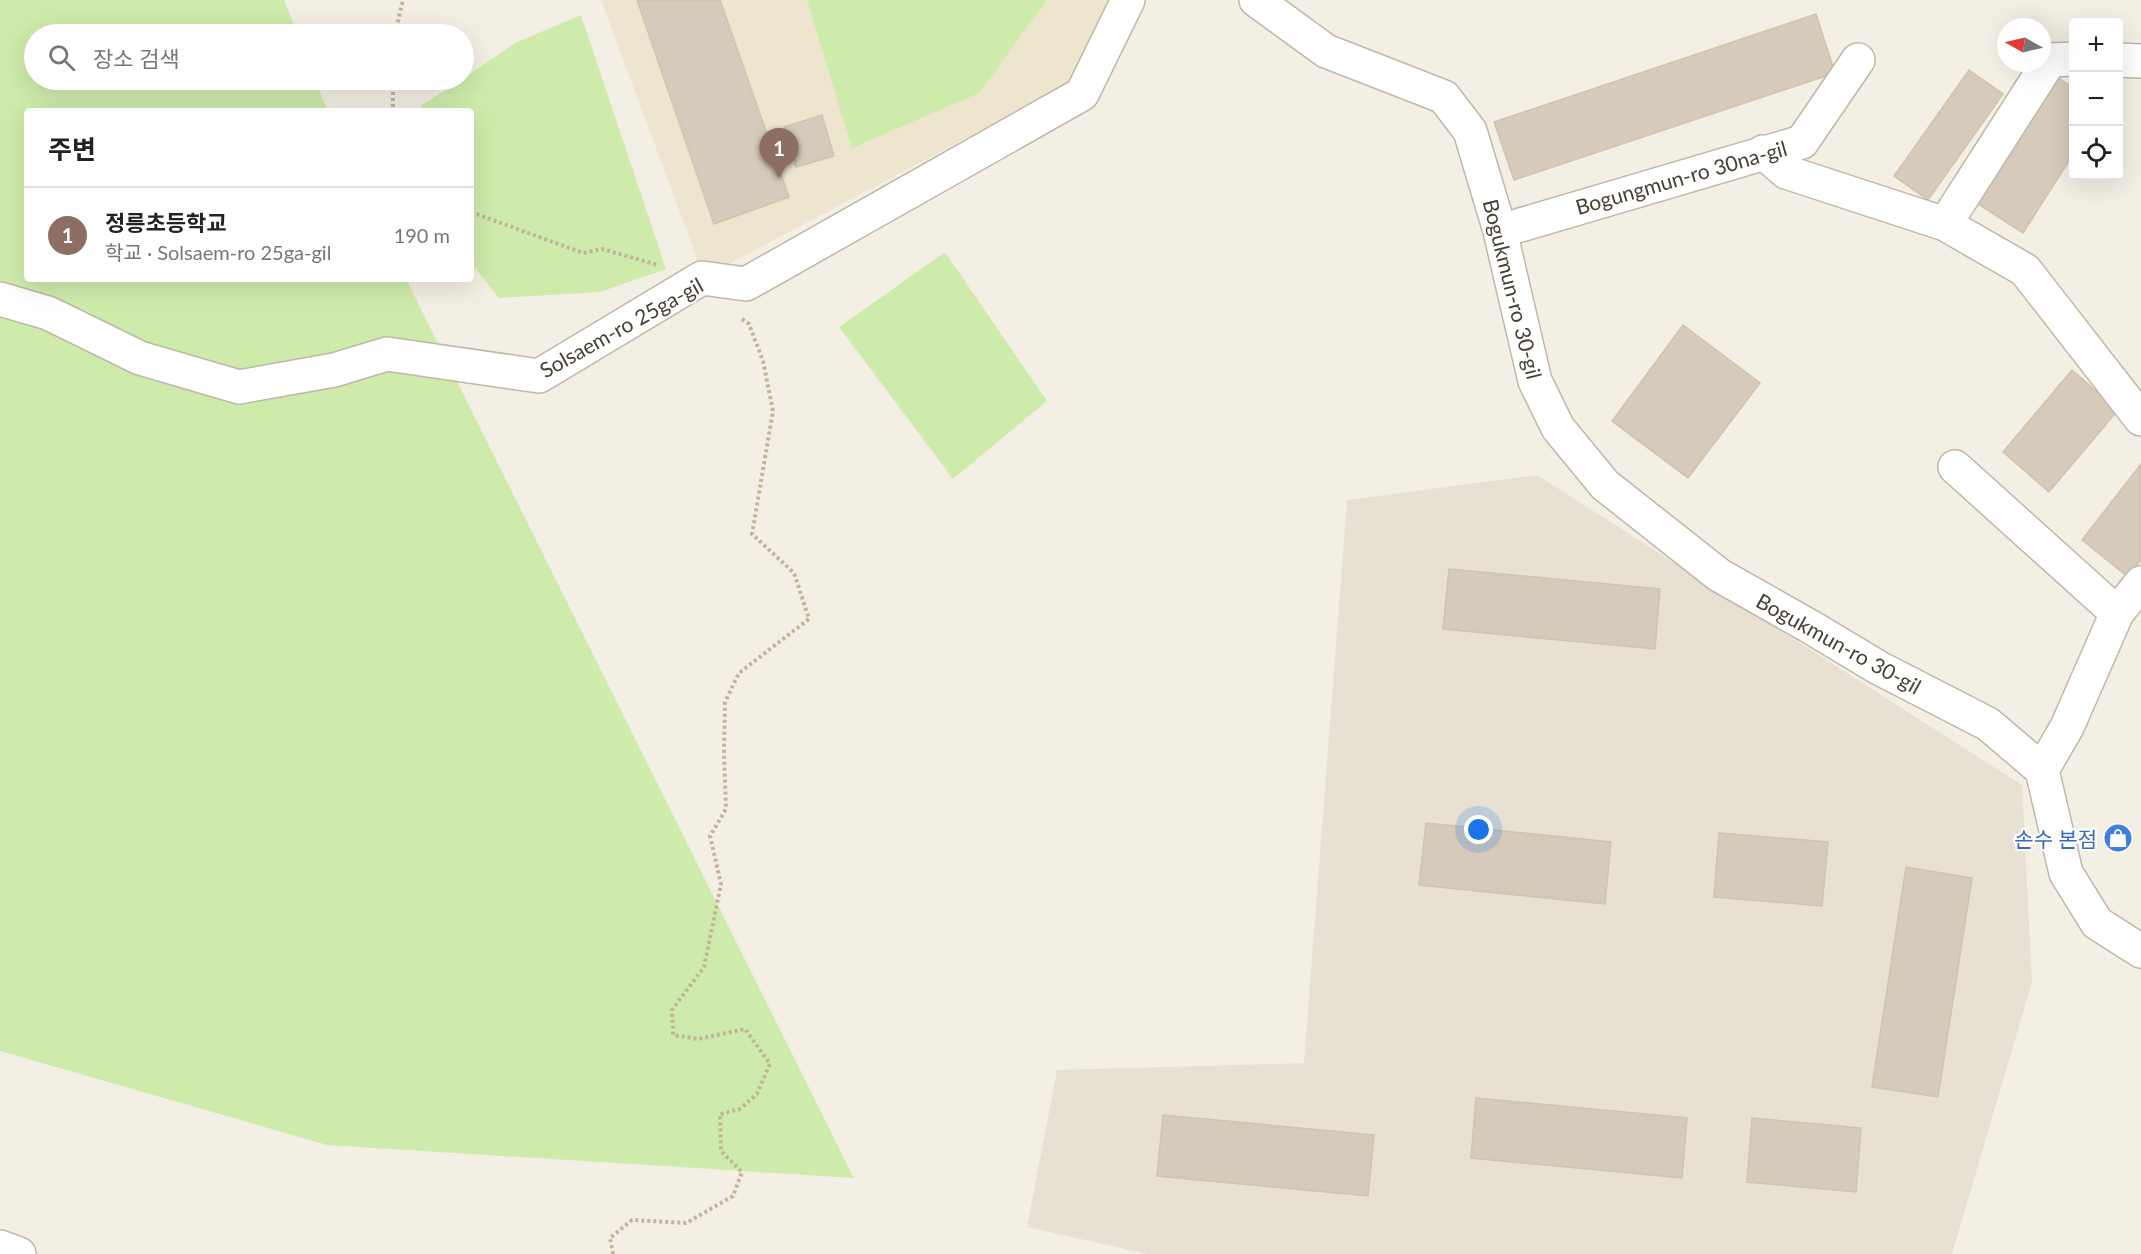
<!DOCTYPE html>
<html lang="ko">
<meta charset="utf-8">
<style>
:root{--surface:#fff;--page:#f2f2f2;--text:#222;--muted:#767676;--line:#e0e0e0;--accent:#1a73e8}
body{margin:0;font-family:Lato,"Noto Sans KR",sans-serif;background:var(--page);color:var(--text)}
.controls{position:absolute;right:18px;top:18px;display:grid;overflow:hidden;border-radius:6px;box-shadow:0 6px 24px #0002}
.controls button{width:54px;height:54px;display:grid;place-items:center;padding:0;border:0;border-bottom:2px solid var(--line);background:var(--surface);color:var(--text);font:30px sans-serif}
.compass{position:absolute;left:1997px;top:18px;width:54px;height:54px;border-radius:50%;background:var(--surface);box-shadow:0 6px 24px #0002;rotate:278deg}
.you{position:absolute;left:1479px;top:830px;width:21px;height:21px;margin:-15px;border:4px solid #fff;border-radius:50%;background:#1a73e8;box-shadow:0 0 0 9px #1a73e833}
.badge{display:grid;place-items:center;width:39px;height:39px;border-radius:50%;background:var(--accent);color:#fff;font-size:20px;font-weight:700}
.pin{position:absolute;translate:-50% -50px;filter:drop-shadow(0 2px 3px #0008)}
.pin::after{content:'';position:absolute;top:32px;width:21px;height:18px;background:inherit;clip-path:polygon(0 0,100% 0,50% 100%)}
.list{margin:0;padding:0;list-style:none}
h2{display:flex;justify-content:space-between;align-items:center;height:78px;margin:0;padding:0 24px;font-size:26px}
h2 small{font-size:20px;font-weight:400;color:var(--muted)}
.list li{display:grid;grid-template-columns:39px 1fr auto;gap:18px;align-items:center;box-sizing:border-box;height:96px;padding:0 24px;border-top:2px solid var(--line)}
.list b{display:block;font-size:22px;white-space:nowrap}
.list p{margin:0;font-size:20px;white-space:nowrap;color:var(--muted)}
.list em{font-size:20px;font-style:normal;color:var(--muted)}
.icon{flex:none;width:33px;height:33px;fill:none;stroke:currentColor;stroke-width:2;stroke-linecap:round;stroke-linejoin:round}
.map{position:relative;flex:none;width:2141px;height:1254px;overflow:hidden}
.search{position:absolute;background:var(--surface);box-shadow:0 6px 24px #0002;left:24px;top:24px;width:450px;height:66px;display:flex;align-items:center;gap:15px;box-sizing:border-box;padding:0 21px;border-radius:33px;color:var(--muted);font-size:22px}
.panel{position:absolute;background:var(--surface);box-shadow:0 6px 24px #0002;left:24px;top:108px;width:450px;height:174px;border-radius:6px}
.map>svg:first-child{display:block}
</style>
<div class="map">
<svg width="2141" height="1254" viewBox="0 0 2141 1254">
<rect width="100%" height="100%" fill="#f4efe5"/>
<!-- residential -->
<path fill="#e8e1d3" d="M1537 475 2022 785 2032 982 1952 1254H1148L1027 1227 1057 1070 1304 1063 1347 500Z"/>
<!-- education -->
<path fill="#eee5ce" d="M601 0H1128L1080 78 704 277Z"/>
<!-- green -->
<path fill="#ceebab" d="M0 0H284L298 34H34V80H315L328 111H27V279H406L854 1178 327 1145 0 1051Z
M807 0H1047L979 93 852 148Z
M581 15 666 269 600 292 499 298 471 263V111H421L422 105 461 80H464V78L515 43Z
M945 252 1047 401 953 479 839 327Z"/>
<!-- building -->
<path fill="#d6cbba" stroke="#d1c3ac" stroke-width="1.5" d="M637 0H720L789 197 714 224Z
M1816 14 1835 73 1514 180 1494 122Z
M1969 70 2003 94 1928 200 1894 176Z
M2055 76 2074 88V153L2023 233 1975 202Z
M822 115 834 156 796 167 784 127Z
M1683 325 1760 383 1688 478 1612 421Z
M2072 370 2118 410 2049 492 2003 452Z
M2141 464V560L2128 577 2082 540Z
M1449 569 1660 589 1655 649 1443 629Z
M1426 823 1611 842 1605 904 1419 885Z
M1719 833 1828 842 1822 906 1714 897Z
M1906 867 1972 878 1938 1097 1872 1087Z
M1476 1098 1687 1118 1682 1178 1471 1158Z
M1163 1115 1374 1135 1368 1196 1157 1176Z
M1752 1118 1861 1128 1856 1192 1747 1182Z"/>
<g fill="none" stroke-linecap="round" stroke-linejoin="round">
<!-- minor casing -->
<g stroke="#c0b7a7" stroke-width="36">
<path id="minor" d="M1256 0 1326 51 1444 97 1470 131 1500 231 1535 381 1558 428 1605 485 1719 575 1809 626 1879 668 1988 724 2042 770 2066 873 2097 923 2141 951
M2118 60 2141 61
M1763 152 1786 172 1945 224 2025 270 2141 419
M1945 224 2050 60 2074 59
M1500 231 1802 142 1858 60
M0 299 48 313 140 358 239 387 334 370 387 354 539 376 702 278 746 284 1082 94 1128 0
M1955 467 2117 613
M2042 770 2067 727 2117 613 2141 583
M0 1247 19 1254"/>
</g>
<!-- path -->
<path stroke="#c3b497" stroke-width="4" stroke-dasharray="3 3" stroke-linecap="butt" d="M395 34 403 0
M393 80V108L395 111
M471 212 583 253 602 249 658 265
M613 1254 610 1238 632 1220 686 1223 733 1196 742 1172 721 1151 720 1114 740 1109 757 1094 770 1064 745 1029 698 1039 673 1035 672 1010 704 967 721 884 710 836 726 809 724 753 725 702 739 673 809 619 794 573 752 534 773 411 763 361 749 324 741 318"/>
<!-- minor -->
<use href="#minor" stroke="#fff" stroke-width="33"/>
</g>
<!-- icons -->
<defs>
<g id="shop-disc" transform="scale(1.5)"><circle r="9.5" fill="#3f7fe0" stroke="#fff"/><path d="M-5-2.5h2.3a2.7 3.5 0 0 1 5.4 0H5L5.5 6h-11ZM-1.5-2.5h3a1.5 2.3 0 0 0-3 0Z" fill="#fff"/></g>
</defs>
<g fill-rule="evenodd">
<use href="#shop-disc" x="2118" y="838"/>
</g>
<g text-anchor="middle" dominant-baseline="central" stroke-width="4.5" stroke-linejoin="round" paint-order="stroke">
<!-- street labels -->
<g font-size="21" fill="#474034" stroke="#fff">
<text transform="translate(1681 177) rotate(-16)">Bogungmun-ro 30na-gil</text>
<text transform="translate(1513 289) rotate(76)">Bogukmun-ro 30-gil</text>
<text transform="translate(621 327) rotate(-29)">Solsaem-ro 25ga-gil</text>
<text transform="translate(1839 643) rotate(29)">Bogukmun-ro 30-gil</text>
</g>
<!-- shop labels -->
<g font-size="21" fill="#366cbe" stroke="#fff" text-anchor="end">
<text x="2097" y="838">손수 본점</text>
</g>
</g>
</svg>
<div class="controls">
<button>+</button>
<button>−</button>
<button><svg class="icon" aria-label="locate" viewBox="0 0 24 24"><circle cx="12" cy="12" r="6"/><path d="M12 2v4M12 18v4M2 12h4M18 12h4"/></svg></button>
</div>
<svg class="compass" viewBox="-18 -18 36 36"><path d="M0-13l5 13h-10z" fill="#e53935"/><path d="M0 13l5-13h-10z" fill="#767676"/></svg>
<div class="you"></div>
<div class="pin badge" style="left:779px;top:178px;background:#8d6e63">1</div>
<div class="search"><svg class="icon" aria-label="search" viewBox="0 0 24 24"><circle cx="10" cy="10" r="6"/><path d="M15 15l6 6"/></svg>장소 검색</div>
<section class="panel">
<h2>주변<small></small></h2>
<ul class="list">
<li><span class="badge" style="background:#8d6e63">1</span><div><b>정릉초등학교</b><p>학교 · Solsaem-ro 25ga-gil</p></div><em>190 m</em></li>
</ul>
</section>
</div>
